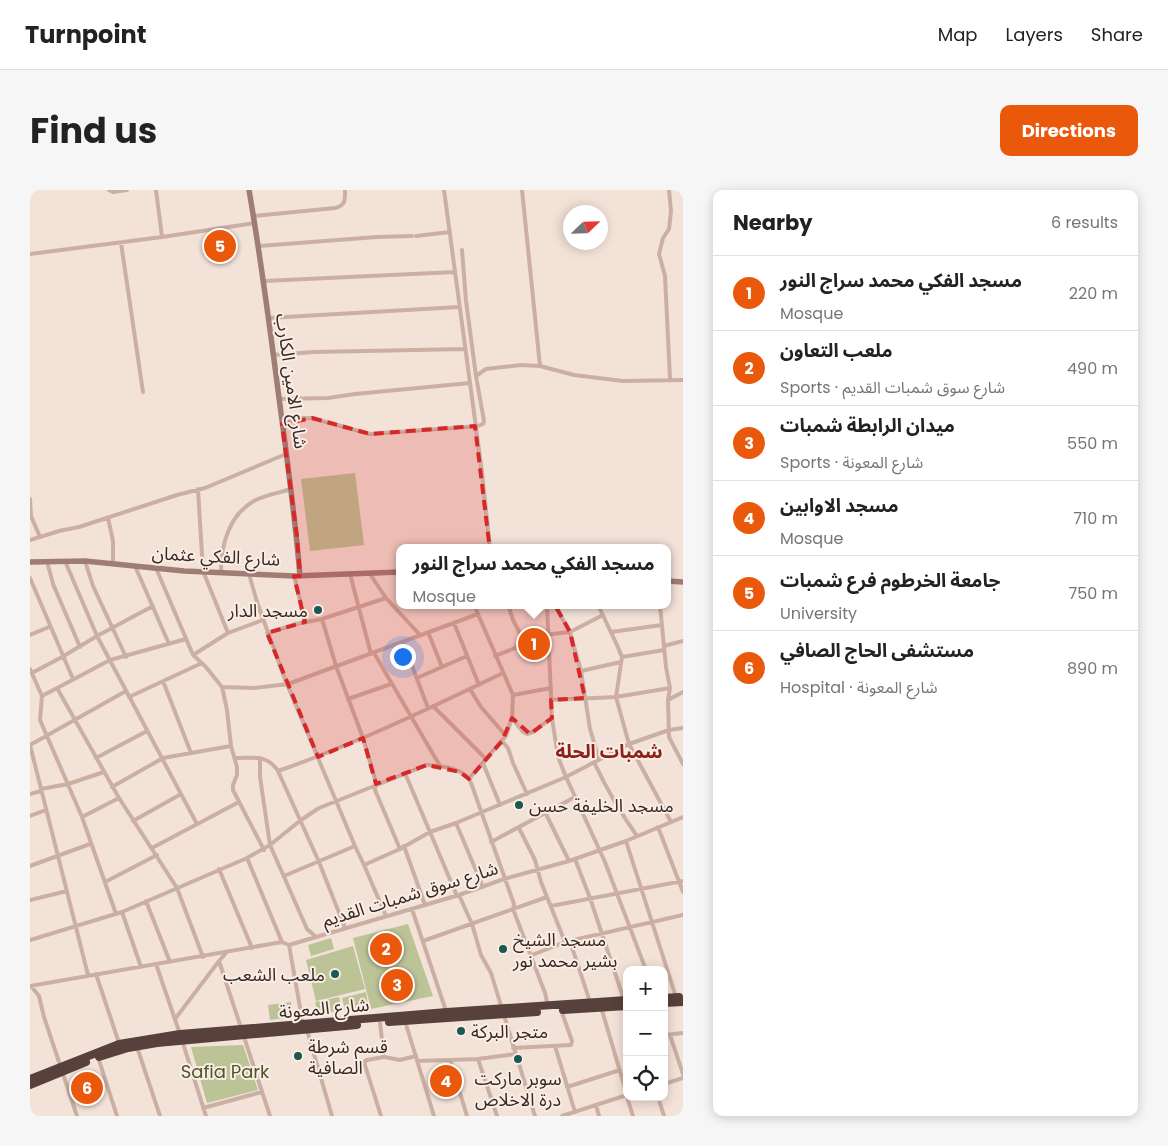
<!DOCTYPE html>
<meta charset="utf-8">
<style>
:root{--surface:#fff;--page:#f6f6f6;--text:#222;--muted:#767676;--line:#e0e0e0;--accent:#ea580c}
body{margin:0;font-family:Poppins,"Noto Sans Arabic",sans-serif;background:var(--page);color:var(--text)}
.controls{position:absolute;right:15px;bottom:15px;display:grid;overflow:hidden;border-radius:10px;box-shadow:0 2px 12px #0003}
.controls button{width:45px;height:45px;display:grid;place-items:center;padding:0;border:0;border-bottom:1px solid var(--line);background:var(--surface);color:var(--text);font:25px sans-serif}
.compass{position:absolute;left:533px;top:15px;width:45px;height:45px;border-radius:50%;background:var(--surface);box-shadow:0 2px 12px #0003;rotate:67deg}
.you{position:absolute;left:372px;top:466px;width:18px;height:18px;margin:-12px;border:4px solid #fff;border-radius:50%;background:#1a73e8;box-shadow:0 0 0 8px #1a73e833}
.badge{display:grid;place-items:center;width:32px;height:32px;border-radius:50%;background:var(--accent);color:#fff;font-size:16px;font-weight:700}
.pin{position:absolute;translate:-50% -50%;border:2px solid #fff;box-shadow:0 1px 5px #0006}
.popup{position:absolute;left:366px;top:354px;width:275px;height:65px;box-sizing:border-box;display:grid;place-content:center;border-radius:10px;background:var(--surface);filter:drop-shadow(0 1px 4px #0005);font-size:16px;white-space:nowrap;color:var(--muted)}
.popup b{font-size:19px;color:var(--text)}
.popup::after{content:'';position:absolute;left:50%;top:100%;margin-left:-10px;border:10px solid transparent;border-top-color:var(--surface)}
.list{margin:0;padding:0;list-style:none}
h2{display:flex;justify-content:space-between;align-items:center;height:65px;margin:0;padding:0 20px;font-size:21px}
h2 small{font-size:16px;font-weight:400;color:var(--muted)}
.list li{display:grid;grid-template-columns:32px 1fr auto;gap:15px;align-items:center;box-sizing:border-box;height:75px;padding:0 20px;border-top:1px solid var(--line)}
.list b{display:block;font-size:19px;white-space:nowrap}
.list p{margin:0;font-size:16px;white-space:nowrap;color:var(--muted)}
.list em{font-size:16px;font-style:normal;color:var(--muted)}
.icon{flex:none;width:28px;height:28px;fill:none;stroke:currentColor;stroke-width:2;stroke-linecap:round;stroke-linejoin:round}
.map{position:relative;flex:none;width:653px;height:926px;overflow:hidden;border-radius:10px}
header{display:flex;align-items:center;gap:30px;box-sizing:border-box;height:70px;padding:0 25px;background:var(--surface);border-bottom:1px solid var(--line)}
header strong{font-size:24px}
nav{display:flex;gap:28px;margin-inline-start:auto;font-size:18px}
.intro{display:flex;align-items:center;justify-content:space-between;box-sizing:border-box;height:120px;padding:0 30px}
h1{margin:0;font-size:35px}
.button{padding:12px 22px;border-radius:10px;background:var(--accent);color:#fff;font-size:18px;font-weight:700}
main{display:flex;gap:30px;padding:0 30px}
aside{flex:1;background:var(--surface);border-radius:10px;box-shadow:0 2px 12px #0003}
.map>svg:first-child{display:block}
</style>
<header>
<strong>Turnpoint</strong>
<nav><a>Map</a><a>Layers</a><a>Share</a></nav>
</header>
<div class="intro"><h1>Find us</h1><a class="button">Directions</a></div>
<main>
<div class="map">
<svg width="653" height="926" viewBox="0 0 653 926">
<rect width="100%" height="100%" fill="#f3e2d8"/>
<!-- green -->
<path fill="#bcc397" d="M325 283 334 355 280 361 271 289Z
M378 734 403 806 341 819 323 748Z
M301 748 304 759 281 766 278 755Z
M323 756 335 799 286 811 276 770Z
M336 802 338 815 315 820 312 808Z
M309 807 312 820 288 825 285 812Z
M261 812 262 827 240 830 238 815Z
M213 855 228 900 177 913 161 857Z"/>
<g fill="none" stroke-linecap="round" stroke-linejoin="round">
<!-- street -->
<path stroke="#ccafa3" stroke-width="4" d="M79 0 83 2 97 0
M126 0 132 47
M414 0 452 282 460 358
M492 0 510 176
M639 0 641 21 639 39 633 48 629 64 635 86 640 189
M224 26 305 18C316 15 315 10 315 0
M386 46 420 42
M91 53 113 202
M229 56 347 47 382 46
M432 60 436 111 446 186
M0 64 132 47 225 33
M234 91 425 82
M238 128 429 117
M243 165 284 162 435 159
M249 209 298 208 325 204 440 193
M252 234 272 228H282L340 244 448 236 453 234 454 231 446 186 456 179 491 175 510 176 544 185 593 191 653 190
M168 299 173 381 198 443
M0 309 1 326 10 347
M78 328 83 351V373
M0 350 29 341 49 337 147 305 175 298 256 264
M17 371 23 394 50 457
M35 371 67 446 167 634
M55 371 63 396 96 467
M105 376 139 454
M126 378 163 465 175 476 192 497 197 520 201 556 207 577V585L203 595V600L234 660
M191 381C191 355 199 325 224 311 235 305 249 303 261 299
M219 384 227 412 254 487 325 656 334 675 356 726
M320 384 341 464
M340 384 356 408 390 445
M264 386 275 432
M0 388 43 489
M478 415 483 430 493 449
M517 415 522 528 528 567 536 587 575 672 616 780
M525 415 540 442 551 481 560 539 569 569
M568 415 587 455 592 467 586 507 599 554 641 632
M630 415 636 477 640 498 638 510 639 547 653 574
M292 429 306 476 333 548 344 586 346 594 345 600 370 659
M424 433 449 495
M398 442 412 477
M581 442 632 435
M237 443 266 434 292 429 356 408
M0 445 19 437
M373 452 398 518
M634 456 653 451
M344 463 410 576
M163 465 198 443 233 430
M465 466 485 458 496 447 540 442 573 425
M592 467 634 460
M0 479 12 506 10 530 52 627 86 724
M551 481 591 472
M2 483 32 467 67 446 123 416
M387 488 437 466
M133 491 161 563
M192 497 224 498 258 494 448 424
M27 498 89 608 147 698 173 767
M440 499 451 517 476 546
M483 505 521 498
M12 506 80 470 156 449
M99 507 172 473
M318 509 361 494
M521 510 586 507 640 498
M638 510 653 502
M403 516 456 569
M482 528 493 542 497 544 503 542 522 528
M472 551 478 558 483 573 497 604
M0 555 58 785
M0 555 96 501
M66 568 117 541
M205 568C223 568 237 564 248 581L289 672 315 738
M230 568V587L240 655
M564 572C576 598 590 622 607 646
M453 573 470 615
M248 581C326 554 400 518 473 483
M375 583 427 706
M439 589 476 546 482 528 483 505 444 415
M82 597 133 568 201 556
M11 599 38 594 74 582
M0 604 11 601
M516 624 539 671
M0 626 16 620
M52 627 89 608
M103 631 151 604
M426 633 453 697
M628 637 653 702
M489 638 505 670 511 692 535 752
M596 651 646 807
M461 652 545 607
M240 655 271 630 289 618 397 575C411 576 435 578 441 593L484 714 483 719 515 803 518 816
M374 656 395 715
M122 658 209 612
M217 668 252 752
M545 669 560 708 594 810
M334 675 370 659 400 642 426 633 536 587 599 554 639 540 653 538
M0 676 60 654
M189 679 222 758
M254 686 325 656
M75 692 127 665
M429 705 442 734 451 765 461 783 505 926
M0 710 37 701
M116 711 140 772
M521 716 653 691
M382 719 416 821
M92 722 111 777
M0 750 92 722 217 668 240 655 277 739 286 747 429 705 474 689 539 671 596 651 653 627
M393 751 517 707
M540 751 560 812
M259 755 273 834
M196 763 189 771 240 926
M502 765 535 752 653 725
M126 774 150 844 176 926
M66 784 89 853
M0 796 252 752 259 755 286 747
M1 796 9 806 14 827 47 926
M145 829 189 771
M375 831 404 926
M350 833 354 867
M277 840 302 926
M634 845 653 843
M640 845 653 884
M525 856 545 922
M107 857 130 926
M483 858 541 855 542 851 531 820
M68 867 87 926
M448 869 467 926
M420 870 437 926
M387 871 448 869 485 864
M634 894 653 888
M537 897 590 880
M597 907 603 926
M628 907 634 926
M566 915 569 926
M173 918 232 902
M351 926 334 872 337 870 354 867 370 870 386 866
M532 926 597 905 571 817"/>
<!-- secondary -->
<path stroke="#9f7d74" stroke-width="5.5" d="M219 0C231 69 240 138 249 208 257 267 265 326 270 386
M0 372 55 371 154 381 264 386 370 382
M638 391 653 392"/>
<!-- highway -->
<path stroke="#58403c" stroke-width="8" d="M634 808 649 807
M634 813 653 812
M533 820 597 816
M359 832 507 822
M69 867 98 858 127 853 327 835
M0 889 89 854 150 844 417 822 597 810
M0 895 56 872"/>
</g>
<!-- marked area -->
<path fill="#d62828" fill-opacity="0.2" stroke="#d62828" stroke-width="4" stroke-dasharray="10 6" stroke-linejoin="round" d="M282 228 340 244 445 236 462 377 512 379 517 401 540 442 555 508 521 510 522 528 500 544 482 528 472 551 439 589 430 582 397 575 346 594 333 548 288 567 237 443 275 432 264 386H270L267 347 252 234Z"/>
<!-- markers -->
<g fill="#185a53" stroke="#faede4" stroke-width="2">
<circle cx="288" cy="420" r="5"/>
<circle cx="489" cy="615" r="5"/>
<circle cx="473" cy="759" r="5"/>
<circle cx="305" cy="784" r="5"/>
<circle cx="431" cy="841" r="5"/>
<circle cx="268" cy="866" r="5"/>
<circle cx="488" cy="869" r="5"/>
</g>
<g text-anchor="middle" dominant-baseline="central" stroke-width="4" stroke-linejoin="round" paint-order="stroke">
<!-- street labels -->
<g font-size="18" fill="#362826" stroke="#faede4">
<text transform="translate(262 191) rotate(82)">شارع الامين الكارب</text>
<text transform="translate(186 366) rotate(3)">شارع الفكي عثمان</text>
<text transform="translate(380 704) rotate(-17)">شارع سوق شمبات القديم</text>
<text transform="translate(294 818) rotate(-5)">شارع المعونة</text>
</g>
<!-- poi labels -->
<g font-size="18" fill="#362826" stroke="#faede4" text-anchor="start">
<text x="278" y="420" text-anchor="end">مسجد الدار</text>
<text x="499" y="615">مسجد الخليفة حسن</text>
<text x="483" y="749">مسجد الشيخ<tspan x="483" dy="21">بشير محمد نور</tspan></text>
<text x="295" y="784" text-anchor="end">ملعب الشعب</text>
<text x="441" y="841">متجر البركة</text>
<text x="278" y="856">قسم شرطة<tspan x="278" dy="21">الصافية</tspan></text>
<text x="488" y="888" text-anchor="middle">سوبر ماركت<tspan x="488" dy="21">درة الاخلاص</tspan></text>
</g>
<!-- park labels -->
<g font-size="18" fill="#4d5628" stroke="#faede4">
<text x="195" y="881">Safia Park</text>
</g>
<!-- neighbourhood labels -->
<g font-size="19" font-weight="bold" fill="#8b2119" stroke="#faede4">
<text x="579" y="561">شمبات الحلة</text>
</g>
</g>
</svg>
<div class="controls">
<button>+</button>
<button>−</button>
<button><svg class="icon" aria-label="locate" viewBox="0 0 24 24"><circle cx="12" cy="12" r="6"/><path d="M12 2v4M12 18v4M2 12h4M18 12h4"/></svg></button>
</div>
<svg class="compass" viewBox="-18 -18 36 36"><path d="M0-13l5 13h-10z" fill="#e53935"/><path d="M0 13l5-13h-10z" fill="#767676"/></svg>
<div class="you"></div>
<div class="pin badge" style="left:504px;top:454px">1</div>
<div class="popup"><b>مسجد الفكي محمد سراج النور</b>Mosque</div>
<div class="pin badge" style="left:356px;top:759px">2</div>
<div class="pin badge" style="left:367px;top:795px">3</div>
<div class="pin badge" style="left:416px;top:891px">4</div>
<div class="pin badge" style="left:190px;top:56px">5</div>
<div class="pin badge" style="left:57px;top:898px">6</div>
</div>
<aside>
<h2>Nearby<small>6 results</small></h2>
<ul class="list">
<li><span class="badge">1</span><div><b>مسجد الفكي محمد سراج النور</b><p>Mosque</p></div><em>220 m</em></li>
<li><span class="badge">2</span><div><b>ملعب التعاون</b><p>Sports · شارع سوق شمبات القديم</p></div><em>490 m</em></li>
<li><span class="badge">3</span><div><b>ميدان الرابطة شمبات</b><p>Sports · شارع المعونة</p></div><em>550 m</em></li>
<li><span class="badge">4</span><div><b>مسجد الاوابين</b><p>Mosque</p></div><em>710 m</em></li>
<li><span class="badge">5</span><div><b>جامعة الخرطوم فرع شمبات</b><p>University</p></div><em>750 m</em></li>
<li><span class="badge">6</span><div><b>مستشفى الحاج الصافي</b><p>Hospital · شارع المعونة</p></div><em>890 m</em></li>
</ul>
</aside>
</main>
